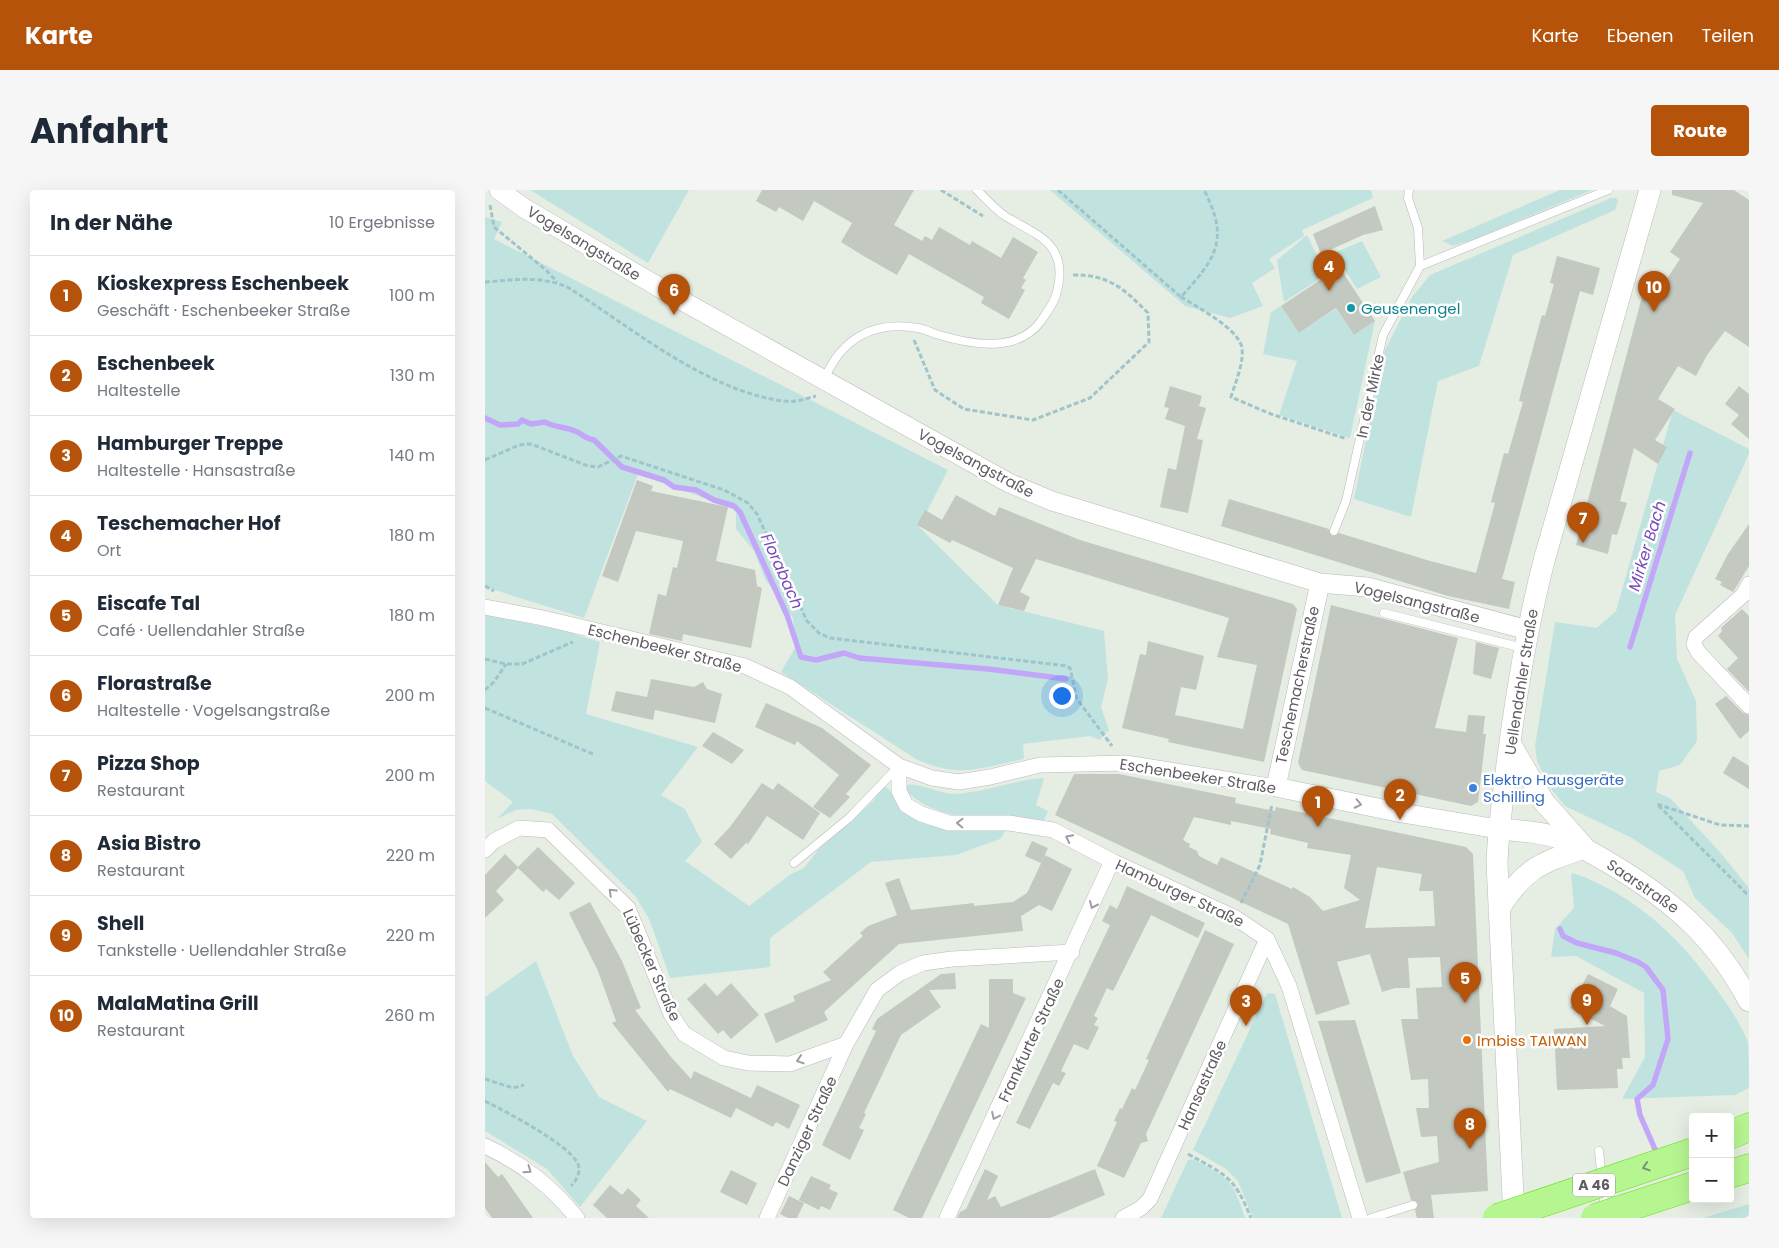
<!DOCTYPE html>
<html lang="de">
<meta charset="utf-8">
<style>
:root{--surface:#fff;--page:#f6f6f7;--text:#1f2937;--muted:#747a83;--line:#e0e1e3;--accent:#b45309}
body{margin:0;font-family:Poppins,sans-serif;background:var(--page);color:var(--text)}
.controls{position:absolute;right:15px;bottom:15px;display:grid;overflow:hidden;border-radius:5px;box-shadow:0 5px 20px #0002}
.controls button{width:45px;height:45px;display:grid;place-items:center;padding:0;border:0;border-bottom:1px solid var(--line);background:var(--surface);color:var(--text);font:25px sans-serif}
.you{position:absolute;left:576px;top:505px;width:18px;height:18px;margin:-12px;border:4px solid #fff;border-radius:50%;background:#1a73e8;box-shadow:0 0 0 8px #1a73e833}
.badge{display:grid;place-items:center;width:32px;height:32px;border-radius:50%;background:var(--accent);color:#fff;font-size:16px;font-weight:700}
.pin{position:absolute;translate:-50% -41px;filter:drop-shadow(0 1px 2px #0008)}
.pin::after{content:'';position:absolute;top:26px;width:18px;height:15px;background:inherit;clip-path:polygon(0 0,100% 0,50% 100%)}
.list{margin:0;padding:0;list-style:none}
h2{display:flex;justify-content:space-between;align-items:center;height:65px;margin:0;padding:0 20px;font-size:21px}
h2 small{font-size:16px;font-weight:400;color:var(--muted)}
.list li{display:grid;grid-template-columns:32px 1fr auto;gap:15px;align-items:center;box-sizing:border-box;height:80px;padding:0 20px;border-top:1px solid var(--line)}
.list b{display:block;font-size:19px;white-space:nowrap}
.list p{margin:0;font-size:16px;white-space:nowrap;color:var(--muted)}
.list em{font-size:16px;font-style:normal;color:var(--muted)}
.map{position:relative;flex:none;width:1264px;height:1028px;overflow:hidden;border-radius:5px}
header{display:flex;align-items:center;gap:30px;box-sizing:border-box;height:70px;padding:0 25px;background:var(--accent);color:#fff}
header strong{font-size:24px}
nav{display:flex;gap:28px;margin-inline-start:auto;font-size:18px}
.intro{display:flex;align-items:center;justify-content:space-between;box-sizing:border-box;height:120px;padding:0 30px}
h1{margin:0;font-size:35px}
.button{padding:12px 22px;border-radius:5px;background:var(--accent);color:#fff;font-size:18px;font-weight:700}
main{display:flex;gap:30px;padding:0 30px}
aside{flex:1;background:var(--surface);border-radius:5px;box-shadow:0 5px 20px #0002}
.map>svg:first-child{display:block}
</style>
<header>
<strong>Karte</strong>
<nav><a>Karte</a><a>Ebenen</a><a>Teilen</a></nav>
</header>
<div class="intro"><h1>Anfahrt</h1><a class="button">Route</a></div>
<main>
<aside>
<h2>In der Nähe<small>10 Ergebnisse</small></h2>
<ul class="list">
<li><span class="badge">1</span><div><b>Kioskexpress Eschenbeek</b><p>Geschäft · Eschenbeeker Straße</p></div><em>100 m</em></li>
<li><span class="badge">2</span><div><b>Eschenbeek</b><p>Haltestelle</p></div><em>130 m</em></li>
<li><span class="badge">3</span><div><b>Hamburger Treppe</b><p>Haltestelle · Hansastraße</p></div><em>140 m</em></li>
<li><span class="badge">4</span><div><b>Teschemacher Hof</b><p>Ort</p></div><em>180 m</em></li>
<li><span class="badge">5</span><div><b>Eiscafe Tal</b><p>Café · Uellendahler Straße</p></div><em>180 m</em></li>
<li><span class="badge">6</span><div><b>Florastraße</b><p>Haltestelle · Vogelsangstraße</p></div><em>200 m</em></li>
<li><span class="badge">7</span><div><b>Pizza Shop</b><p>Restaurant</p></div><em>200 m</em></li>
<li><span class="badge">8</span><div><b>Asia Bistro</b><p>Restaurant</p></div><em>220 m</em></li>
<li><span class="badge">9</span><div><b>Shell</b><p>Tankstelle · Uellendahler Straße</p></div><em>220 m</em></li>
<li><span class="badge">10</span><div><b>MalaMatina Grill</b><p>Restaurant</p></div><em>260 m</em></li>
</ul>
</aside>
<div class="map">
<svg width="1264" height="1028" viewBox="0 0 1264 1028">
<rect width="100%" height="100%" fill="#e6ede3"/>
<!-- green -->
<path fill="#c1e3e0" d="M45 0H204L163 73Z
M565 0H886L888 8 817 40 819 46 784 69 790 78 767 93 778 116 745 128 700 116Z
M1075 0H1107L988 50 968 56 957 51Z
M1126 8H1131L1133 11 1130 20 1028 65 994 176 953 191 926 327 869 309 899 162 927 107 945 85Z
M0 27 17 32 9 49 463 280 434 337 513 415 619 441 623 489 616 517 624 540 615 550 605 546 538 554 539 569C495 578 474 589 431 569L296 482 310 458 308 428 280 389 269 361 251 339V320L153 284 99 428 0 397Z
M822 45 838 78 836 81 839 86 799 112 792 70Z
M877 51 896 87 872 99 849 63Z
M796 116 814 143 851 119 869 145 890 131 865 248 794 225 812 171 778 164 786 122Z
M1188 220 1264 259V264L1190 425 1192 469 1211 511 1212 551 1195 575 1174 581 1171 602 1185 608 1234 661 1264 698V769L1247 743 1210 708 1198 681 1145 647 1080 616 1067 600 1052 571 1050 556 1070 432 1112 438 1131 421Z
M0 425 76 440 115 452 101 524 213 557 176 605 200 619 217 652 200 671 264 716 306 684 319 678 334 659 389 610 396 597H401C410 604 413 616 423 624 429 629 507 637 522 639L515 649 471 665 386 672 285 748V777L185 788 165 731 151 707 67 624 46 619 31 620 12 629 28 612 0 591Z
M559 588 551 615 563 621 559 630C510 626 458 637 420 600V596C427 590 456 604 468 604 499 603 528 590 559 588Z
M1086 683C1100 686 1111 692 1124 699 1170 724 1202 758 1232 800 1243 815 1256 834 1263 852 1264 864 1264 884 1264 898L1250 905 1137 909 1160 867 1159 803 1091 766 1066 767 1070 739 1089 718Z
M51 771 88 866 114 907 162 931 95 1017 62 979 0 941V807Z
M782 803 790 804 857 1028H768L753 991 741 979 708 960Z
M708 969C743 987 748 990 760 1028H676L703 970Z
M1264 1014V1028H1218Z"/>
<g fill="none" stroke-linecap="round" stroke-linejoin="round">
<!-- stream -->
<path stroke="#c2a7f9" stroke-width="5.5" d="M0 228 15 235 33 234 37 230 46 234 60 232C68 237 81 237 90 241 98 244 100 249 109 250L137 277 179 290 189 297 211 300 229 310 249 316 255 322 302 425 316 467 331 470 359 463 374 468 503 479 581 489
M1145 457 1205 263
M1075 739 1078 746 1092 753 1131 763 1153 772 1161 777 1178 800 1183 849 1168 895 1152 909 1155 925 1173 966"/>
</g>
<!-- building -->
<path fill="#c3c8c0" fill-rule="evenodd" d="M277 0H429L409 35 437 51 440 46 447 50 454 37 485 55 487 51 516 68 528 47 553 62 538 88 541 90 536 98 540 100 524 129 496 113 499 107 424 64 412 85 377 65 356 52 367 33 329 11 318 31 294 17 291 22 271 11Z
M1187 0H1249L1264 10V157L1240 141 1222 165 1211 186 1193 176 1173 209 1190 219 1170 250 1182 257 1173 274 1149 258 1135 311 1142 313 1132 345 1127 344 1123 364 1091 355 1158 103 1169 108 1195 69 1185 62 1218 13 1187 5Z
M890 16 898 40 878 45 836 64 828 44Z
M1072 66 1115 78 1108 105 1095 101 1026 356 1017 389 1030 392 1024 419 963 406 736 336 744 309 844 339 847 346 854 343 945 371 991 383 1010 313 1006 312 1019 263 1023 264 1038 212 1034 211 1036 202 1057 125 1060 126 1069 94 1065 93Z
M851 72 890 131 869 145 851 118 814 143 796 116 841 86 838 80Z
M685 196 717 206 714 216 721 218 712 249 718 250 703 323 675 317 683 278 691 280 700 236 680 229 684 218 679 217Z
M1254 196 1264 204V249L1246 234 1254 225 1240 214Z
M152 290 168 296 166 301 243 317 231 371 270 380 272 396 277 398 266 458 198 444 197 451 164 444 173 404 181 406 188 377 192 378 198 351 151 341 133 392 117 386Z
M471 305 510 326 514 317 595 350 808 414 812 419 779 572 683 552 684 549 637 538 655 464 661 465 663 451 719 466 711 500 696 497 690 525 758 539 772 475 732 467 744 428 551 369 535 402 545 407 539 421 513 415 528 378 467 350 465 353 432 335 440 320 457 330Z
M1264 334V376L1248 402 1235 395 1237 392 1230 389 1243 364Z
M846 415 973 448 950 538 981 542 983 525 1000 526 998 544H1001L993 612 986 616 817 580 813 573Z
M1257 419 1264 426V502L1242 479 1253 468 1233 446 1237 441 1236 438Z
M991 452 1014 458 1006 489 988 484Z
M166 489 209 497 218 492 222 499 237 504 230 533 170 520 168 530 126 521 131 501 162 507Z
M1241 506 1257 522 1264 525V541L1255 549 1230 514Z
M281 513 337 538 386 575 361 604 365 607 345 628 328 617 354 585 312 551 310 555 270 537Z
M228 542 259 560 247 574 217 556Z
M1248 566 1264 576V599L1238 583Z
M589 584H634L751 608 750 613 790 621 791 617 981 657 988 664 1003 1001 946 1005 949 1028H932L930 1020 933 1013 926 1010 918 982 954 972 952 946 936 947 931 918H944L943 889 926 890 916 829H933L931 798 957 797 955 767 923 768 925 798H910L897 802 885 764 852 772 865 814 831 825 803 734 570 625ZM709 627 746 635V631L786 639 785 644 823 653 822 658 866 665 859 698 875 710 838 721 825 707 808 697 807 699 736 667 732 675 714 666 712 661 704 657 705 654 698 650ZM892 677 937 684 934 701H948L950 736 880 738Z
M277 593 288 600 293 593 335 623 318 650 282 626 263 654 261 653 246 669 229 654 245 637Z
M547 651 563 658 556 673 540 666Z
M53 657 90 693 74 710 61 699 58 702 33 678 11 701 19 710 0 728V685L20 664 33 677Z
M560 665 587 679 567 721 554 715 536 726 538 741 414 754 339 822 343 830 291 853 279 824 310 811 308 806 346 790 338 782 378 746 375 743 383 736 412 725 400 693 414 688 426 720 489 713V716L528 712 542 703Z
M642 696 720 733 713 748 666 725 628 801 622 798 609 826 613 828 609 835 614 837 603 860 589 854 576 881 581 883 574 896 568 893 545 939 531 933 625 735 617 731 625 715 632 719Z
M105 712 137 771 156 818 150 820 186 867 206 889 209 881 266 908 272 895 315 915 304 939 291 932 288 937 251 918 246 928 185 899 183 902 127 833 131 831 113 781 84 723Z
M720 740 749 754 661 944 663 951 656 953 639 988 612 976 632 932 629 931 635 918 637 919 647 898 650 900 664 870 661 869Z
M470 783 471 799 444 800 456 817 416 845 379 923 381 924 374 938 379 940 365 970 337 955 391 841 387 839 392 829 456 784Z
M1103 784 1133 799 1125 816 1142 826 1145 868H1137L1138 879H1132L1133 898 1072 900 1069 839 1120 836 1085 818Z
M504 789H528V803L541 808 437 1028H424L408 1020 496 834 504 838Z
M220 793 232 806 246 793 274 825 246 849 238 840 233 844 202 809Z
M870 830 916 983 881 993 833 831Z
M0 972 13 987 17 984 48 1028H7L0 1018Z
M500 979 513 986 502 1010 510 1006 516 1017 610 979 620 1005 565 1028H472L475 1022 481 1019Z
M246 980 272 993 262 1015 235 1002Z
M326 986 346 995 344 999 353 1003 345 1020 336 1016 334 1020 314 1010Z
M125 995 137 1005 143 998 156 1010 151 1016 164 1028H122L108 1015Z
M304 1006 319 1013 312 1028H303L295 1024Z"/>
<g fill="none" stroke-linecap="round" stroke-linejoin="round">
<!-- service casing -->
<g stroke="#bcb8bf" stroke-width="9">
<path id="service" d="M935 76 1123 0
M339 190C356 149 388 130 433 138 440 139 447 143 454 145 488 155 533 163 556 131 562 122 568 115 571 105 576 88 577 72 567 58 557 44 534 35 520 26 510 19 501 9 492 0
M849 341 861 311 898 145 935 76 933 38 923 8 924 0
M899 423 1038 458
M309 673 364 628 413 577
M1114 961 1120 1021
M886 1028 928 1015"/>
</g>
<!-- minor casing -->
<g stroke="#bcb8bf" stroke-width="16">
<path id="minor" d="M1264 394 1258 405 1211 447 1209 454 1213 462 1264 516
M0 417 58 428 260 476 305 497 414 576 447 588 474 592 505 587 555 575 641 573 791 597
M414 576V601L421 615 436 624 464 633H524L568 640 627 671 749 727 782 749 804 796 875 1028
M0 660 9 651 34 638 63 640 143 718 186 824 199 844 239 868 263 873 305 874 361 854
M0 956C38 974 66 996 92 1028
M282 1028 361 854 392 800 415 783 438 773 467 769 587 762
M462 1028 627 671
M638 1028 656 1018 665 1009 782 749"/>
</g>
<!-- tertiary casing -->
<g stroke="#bcb8bf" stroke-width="20">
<path id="tertiary" d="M14 0 39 18 194 109 524 293 567 311 835 393 882 397 1043 440
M835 393 791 597 917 623 1013 639"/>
</g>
<!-- secondary casing -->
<g stroke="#bdb9c0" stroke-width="22">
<path id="secondary" d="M1025 553 1059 612 1098 656
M1013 639C1035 641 1057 642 1077 649 1097 656 1114 667 1131 677 1190 713 1231 749 1264 811
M1014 719C1039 678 1056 673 1099 658
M1029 1028 1012 673C1013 640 1018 608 1022 574 1031 505 1042 435 1060 367L1165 0"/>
</g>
<!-- motorway casing -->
<g stroke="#67e20f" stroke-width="29">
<path id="motorway" d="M1245 945 1264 937
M1245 984 1264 978"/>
</g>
<!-- path -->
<path stroke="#9fc4cb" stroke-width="3" stroke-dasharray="5 2.5" stroke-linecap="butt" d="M456 0 498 26
M573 0 696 107C731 68 745 50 719 0
M5 15 9 37 61 80 72 92
M0 92C29 90 57 85 84 98 147 138 222 201 298 211 310 213 320 209 331 206
M696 107C712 117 754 139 757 158 759 174 750 193 746 207L786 224 862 249
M429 150 450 200 479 219 548 230 605 208 664 152 663 123C639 99 624 84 587 85
M0 270 34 255 46 254 103 276 113 277 136 266 239 300 263 313 272 324 322 431 334 443 345 448 582 476 585 478 592 509 627 556
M0 396 9 401
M0 469 21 474H37L88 452
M0 500 9 492 21 474
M0 518 110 565
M1264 636 1235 635 1172 614 1264 706
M756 713 775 675 787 614
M0 889 28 898 39 895
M0 911C21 922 80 952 92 972 97 980 92 990 86 996
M703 964C741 985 749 986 766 1028"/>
<!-- service -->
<use href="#service" stroke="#fff" stroke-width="8"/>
<!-- minor -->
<use href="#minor" stroke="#fff" stroke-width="15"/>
<!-- tertiary -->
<use href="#tertiary" stroke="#fff" stroke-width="19"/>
<!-- secondary -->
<use href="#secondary" stroke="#fff" stroke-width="21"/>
<!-- motorway -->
<use href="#motorway" stroke="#b6f691" stroke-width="28"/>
<!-- motorway-bridge casing -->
<g stroke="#67e20f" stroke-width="29" stroke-linecap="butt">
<path id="motorway-bridge" d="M1012 1028 1208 962
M1110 1028 1208 996"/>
</g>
<!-- motorway-bridge -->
<use href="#motorway-bridge" stroke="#b6f691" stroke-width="28"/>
</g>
<!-- one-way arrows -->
<defs><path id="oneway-chevron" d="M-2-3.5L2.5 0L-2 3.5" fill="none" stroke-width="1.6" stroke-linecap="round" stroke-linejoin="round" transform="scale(1.25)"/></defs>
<g stroke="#9f9da1">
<use href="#oneway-chevron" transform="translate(873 614) rotate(12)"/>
<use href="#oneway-chevron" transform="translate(475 633) rotate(-178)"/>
<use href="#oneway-chevron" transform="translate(584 648) rotate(-153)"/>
<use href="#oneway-chevron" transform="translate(127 702) rotate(-136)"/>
<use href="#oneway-chevron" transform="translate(608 715) rotate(114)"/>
<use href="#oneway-chevron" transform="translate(315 870) rotate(162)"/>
<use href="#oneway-chevron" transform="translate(510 926) rotate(115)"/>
<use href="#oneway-chevron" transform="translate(43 980) rotate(35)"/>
</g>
<use stroke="#7d9173" href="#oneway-chevron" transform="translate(1161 977) rotate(162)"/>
<!-- markers -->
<circle fill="#0f9aa8" stroke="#fff" stroke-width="2" cx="866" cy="118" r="5"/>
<circle fill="#3f7fe0" stroke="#fff" stroke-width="2" cx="988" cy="598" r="5"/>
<circle fill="#e8710a" stroke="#fff" stroke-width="2" cx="982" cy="850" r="5"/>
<g text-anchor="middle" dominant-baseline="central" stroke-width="5" stroke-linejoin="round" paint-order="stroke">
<!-- shield labels -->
<rect fill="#fff" stroke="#8f8c92" stroke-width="1" x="1088" y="983.5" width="42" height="23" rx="4"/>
<g font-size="14" font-weight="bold" fill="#5f5b63">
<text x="1109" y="995">A 46</text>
</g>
<!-- street labels -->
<g font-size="15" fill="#5f5b63" stroke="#fff">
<text transform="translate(99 53) rotate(31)">Vogelsangstraße</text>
<text transform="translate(885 206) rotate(-78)">In der Mirke</text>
<text transform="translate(491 273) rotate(28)">Vogelsangstraße</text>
<text transform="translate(932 412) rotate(14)">Vogelsangstraße</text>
<text transform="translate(180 458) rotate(14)">Eschenbeeker Straße</text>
<text transform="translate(1036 492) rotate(-81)">Uellendahler Straße</text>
<text transform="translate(812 495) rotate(-78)">Teschemacherstraße</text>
<text transform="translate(713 586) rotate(9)">Eschenbeeker Straße</text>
<text transform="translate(1158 696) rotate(34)">Saarstraße</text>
<text transform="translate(695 703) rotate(25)">Hamburger Straße</text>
<text transform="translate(167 775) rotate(66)">Lübecker Straße</text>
<text transform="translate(546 850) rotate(-65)">Frankfurter Straße</text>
<text transform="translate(717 895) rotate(-66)">Hansastraße</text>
<text transform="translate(322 941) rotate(-65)">Danziger Straße</text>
</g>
<!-- culture labels -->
<g font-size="15" fill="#0d838f" stroke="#fff" text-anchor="start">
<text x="876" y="118">Geusenengel</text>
</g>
<!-- shop labels -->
<g font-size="15" fill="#366cbe" stroke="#fff" text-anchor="start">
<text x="998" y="589">Elektro Hausgeräte<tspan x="998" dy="17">Schilling</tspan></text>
</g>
<!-- food labels -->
<g font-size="15" fill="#c56008" stroke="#fff" text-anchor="start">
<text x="992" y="850">Imbiss TAIWAN</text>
</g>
<!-- water labels -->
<g font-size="16" font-style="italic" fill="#794bbb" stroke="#fff">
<text transform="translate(1162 356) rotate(-73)">Mirker Bach</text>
<text transform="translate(297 381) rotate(66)">Florabach</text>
</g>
</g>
</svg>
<div class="controls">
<button>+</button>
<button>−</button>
</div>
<div class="you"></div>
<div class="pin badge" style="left:833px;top:637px">1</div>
<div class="pin badge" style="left:915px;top:630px">2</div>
<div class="pin badge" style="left:761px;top:836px">3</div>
<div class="pin badge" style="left:844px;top:101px">4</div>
<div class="pin badge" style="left:980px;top:813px">5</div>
<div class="pin badge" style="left:189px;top:125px">6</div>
<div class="pin badge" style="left:1098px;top:353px">7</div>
<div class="pin badge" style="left:985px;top:959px">8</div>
<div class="pin badge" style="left:1102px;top:835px">9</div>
<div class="pin badge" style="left:1169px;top:122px">10</div>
</div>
</main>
